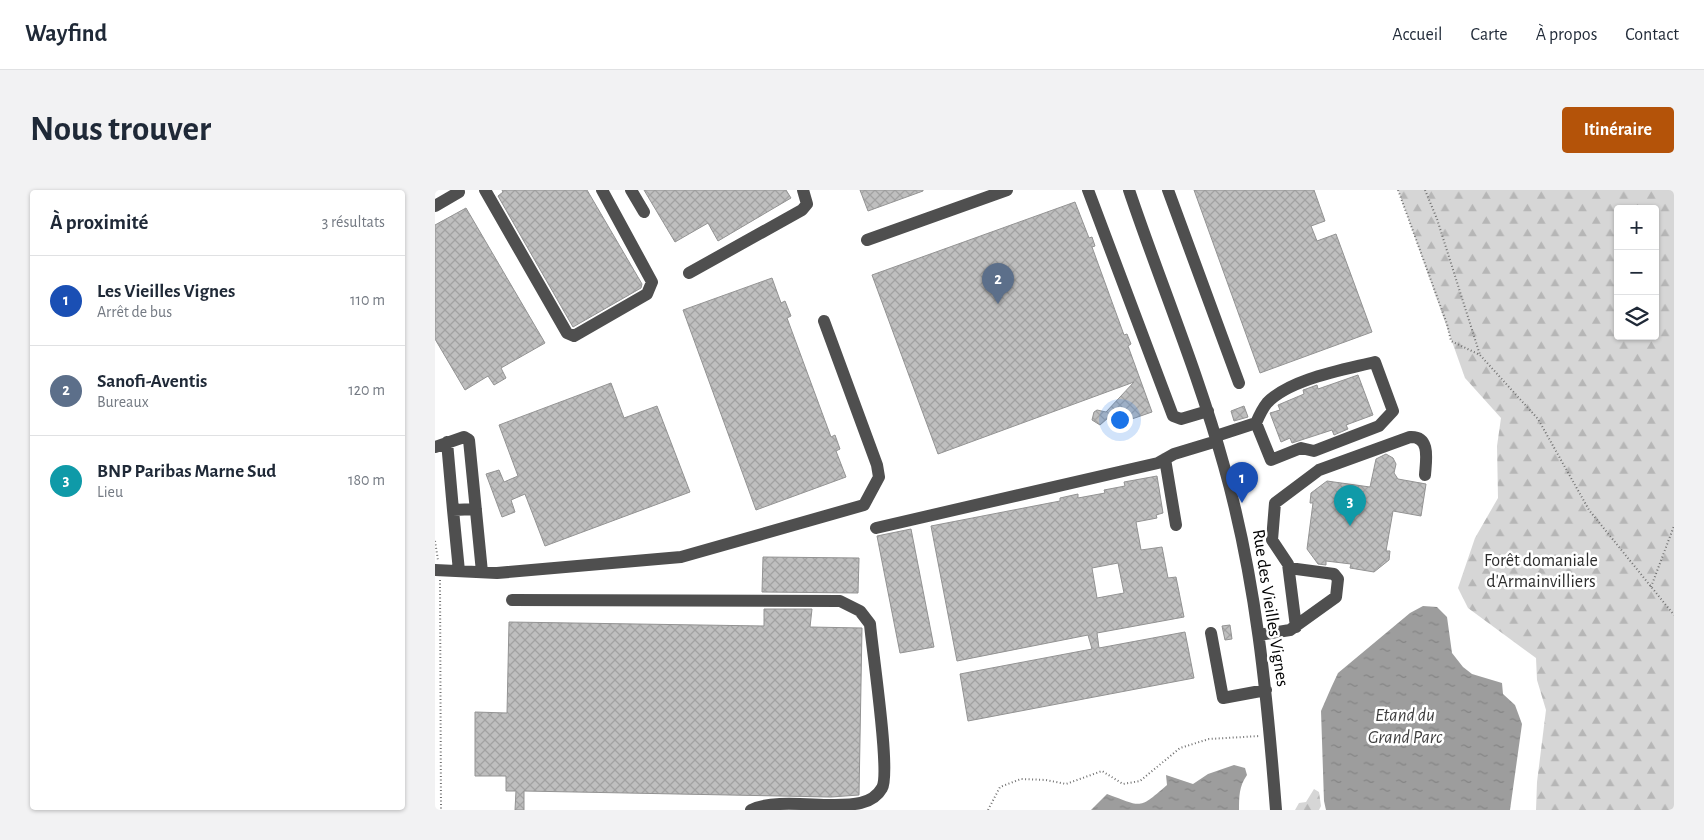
<!DOCTYPE html>
<html lang="fr">
<meta charset="utf-8">
<style>
:root{--surface:#fff;--page:#f2f2f3;--text:#1f2937;--muted:#747a83;--line:#e0e1e3;--accent:#b45309}
body{margin:0;font-family:"Alegreya Sans",sans-serif;background:var(--page);color:var(--text)}
.controls{position:absolute;right:15px;top:15px;display:grid;overflow:hidden;border-radius:5px;box-shadow:0 1px 4px #0004}
.controls button{width:45px;height:45px;display:grid;place-items:center;padding:0;border:0;border-bottom:1px solid var(--line);background:var(--surface);color:var(--text);font:25px sans-serif}
.you{position:absolute;left:684px;top:229px;width:18px;height:18px;margin:-12px;border:4px solid #fff;border-radius:50%;background:#1a73e8;box-shadow:0 0 0 8px #1a73e833}
.badge{display:grid;place-items:center;width:32px;height:32px;border-radius:50%;background:var(--accent);color:#fff;font-size:16px;font-weight:700}
.pin{position:absolute;translate:-50% -41px;filter:drop-shadow(0 1px 2px #0008)}
.pin::after{content:'';position:absolute;top:26px;width:18px;height:15px;background:inherit;clip-path:polygon(0 0,100% 0,50% 100%)}
.list{margin:0;padding:0;list-style:none}
h2{display:flex;justify-content:space-between;align-items:center;height:65px;margin:0;padding:0 20px;font-size:21px}
h2 small{font-size:16px;font-weight:400;color:var(--muted)}
.list li{display:grid;grid-template-columns:32px 1fr auto;gap:15px;align-items:center;box-sizing:border-box;height:90px;padding:0 20px;border-top:1px solid var(--line)}
.list b{display:block;font-size:19px;white-space:nowrap}
.list p{margin:0;font-size:16px;white-space:nowrap;color:var(--muted)}
.list em{font-size:16px;font-style:normal;color:var(--muted)}
.icon{flex:none;width:28px;height:28px;fill:none;stroke:currentColor;stroke-width:2;stroke-linecap:round;stroke-linejoin:round}
.map{position:relative;flex:none;width:1239px;height:620px;overflow:hidden;border-radius:5px}
header{display:flex;align-items:center;gap:30px;box-sizing:border-box;height:70px;padding:0 25px;background:var(--surface);border-bottom:1px solid var(--line)}
header strong{font-size:24px}
nav{display:flex;gap:28px;margin-inline-start:auto;font-size:18px}
.intro{display:flex;align-items:center;justify-content:space-between;box-sizing:border-box;height:120px;padding:0 30px}
h1{margin:0;font-size:35px}
.button{padding:12px 22px;border-radius:5px;background:var(--accent);color:#fff;font-size:18px;font-weight:700}
main{display:flex;gap:30px;padding:0 30px}
aside{flex:1;background:var(--surface);border-radius:5px;box-shadow:0 1px 4px #0004}
.map>svg:first-child{display:block}
</style>
<header>
<strong>Wayfind</strong>
<nav><a>Accueil</a><a>Carte</a><a>À propos</a><a>Contact</a></nav>
</header>
<div class="intro"><h1>Nous trouver</h1><a class="button">Itinéraire</a></div>
<main>
<aside>
<h2>À proximité<small>3 résultats</small></h2>
<ul class="list">
<li><span class="badge" style="background:#1a4fb4">1</span><div><b>Les Vieilles Vignes</b><p>Arrêt de bus</p></div><em>110 m</em></li>
<li><span class="badge" style="background:#5c6f8a">2</span><div><b>Sanofi-Aventis</b><p>Bureaux</p></div><em>120 m</em></li>
<li><span class="badge" style="background:#0f9aa8">3</span><div><b>BNP Paribas Marne Sud</b><p>Lieu</p></div><em>180 m</em></li>
</ul>
</aside>
<div class="map">
<svg width="1239" height="620" viewBox="0 0 1239 620">
<defs>
<pattern id="forest-firs" width="22" height="20" patternUnits="userSpaceOnUse" patternTransform="scale(1.25)"><rect width="22" height="20" fill="#d6d6d6"/><path d="M5 1l3.5 6h-7zM16 11l3.5 6h-7z" fill="#b6b6b6"/></pattern>
<pattern id="water-ripples" width="26" height="14" patternUnits="userSpaceOnUse" patternTransform="scale(1.25)"><rect width="26" height="14" fill="#9d9d9d"/><path d="M2 4q2-2 4 0t4 0M15 11q2-2 4 0t4 0" fill="none" stroke="#858585"/></pattern>
<pattern id="building-cross-hatch" width="8" height="8" patternUnits="userSpaceOnUse" patternTransform="scale(1.25)"><rect width="8" height="8" fill="#bfbfbf"/><path d="M0 0l8 8M0 8l8-8" fill="none" stroke="#a2a2a2"/></pattern>
</defs>
<rect width="100%" height="100%" fill="#fff"/>
<!-- forest -->
<path fill="url(#forest-firs)" fill-rule="evenodd" d="M963 0H1239V620H1101L1102 592 1111 520 1102 490 1101 468 1033 418 1023 398 1040 348 1063 308 1062 256 1066 228 1030 188ZM1183 19H1220V146H1183Z
M879 599 884 602 886 616 884 620H860L864 613 871 612Z"/>
<!-- water -->
<path fill="url(#water-ripples)" d="M988 416 1002 417 1012 427 1017 463 1028 477 1037 484 1067 493 1068 504 1080 515 1087 534 1075 620H891L889 611 886 521 896 498 903 483 975 423Z
M799 575 810 578 812 585C804 596 804 607 804 620H656L672 604C708 617 703 620 732 595L731 585 758 594 773 584Z"/>
<!-- building -->
<path fill="url(#building-cross-hatch)" stroke="#939393" fill-rule="evenodd" d="M67 0H152L207 94 206 98 138 137 63 6 68 2Z
M209 0H351L356 8 283 51 273 33 240 52Z
M425 0H488V1L433 21Z
M759 0H879L890 31 876 36 882 51 901 44 937 142 825 183Z
M640 12 654 48 657 47 660 56 657 57 689 145 692 144 696 154 693 156 717 222 694 230 692 224 682 229 673 228 665 235 657 230 659 222 662 220 671 222 699 192 503 264 437 85Z
M31 18 110 153 66 178 71 188 59 195 53 186 30 200 0 149V35Z
M337 88 346 113 350 111 356 126 352 128 396 247 400 245 405 259 401 261 411 287 321 320 248 120Z
M923 185 938 225 911 235 913 239 899 245 897 240 857 253 855 248 846 252 835 223 845 220 843 215 869 204 868 200 871 199 882 195 883 199Z
M176 193 189 228 222 216 255 302 110 356 90 304 76 310 80 322 67 327 51 284 64 280 69 292 83 286 64 235Z
M809 216 813 227 799 231 796 221Z
M951 264 958 268 961 274 959 283 963 289 991 294 986 326 958 321 951 361H955L954 370 939 382 915 378 916 374 891 371V375L883 374 872 359 878 313H875L876 303 892 291 935 297 941 269Z
M722 286 728 323 721 325 722 328 701 332 706 360 727 357 733 388 741 387 749 427 662 443 664 458 750 442 759 488 533 531 525 484 657 459 653 445 522 471 496 336 625 311V308L643 304V308L670 303 669 300 690 296 689 292ZM683 373 689 403 662 408 657 378Z
M476 339 499 457 465 463 442 346Z
M328 367 424 368 423 403 327 402Z
M329 419H377L375 437 427 438 424 605 396 607 89 601V620H80L81 601H71V586H40V522L72 523 74 432 329 436Z
M795 435 797 449 790 450 787 436Z"/>
<g fill="none" stroke-linecap="round" stroke-linejoin="round">
<!-- path -->
<path stroke="#717171" stroke-width="2" stroke-dasharray="1 2.5" stroke-linecap="butt" d="M963 0 1012 134 1016 151 1045 165 1103 229 1154 320 1239 425
M990 0 1002 29 1045 165
M0 351 3 370
M5 390 6 620
M1216 397 1239 336
M553 620 565 597 586 589 611 590 631 594 667 581 688 594 705 591 745 558 774 549 825 546"/>
<!-- minor -->
<path stroke="#4f4f4f" stroke-width="12" d="M50 0 132 143 139 146 212 104 217 92 167 0
M196 0 209 22
M653 0 738 226 746 229 773 221
M694 0C725 92 763 182 789 276 821 389 832 504 841 620
M733 0 804 193
M0 16 24 2
M432 50 572 0
M254 83 367 20 372 14 368 0
M781 246 821 233 836 270 866 258 879 261 944 236 958 221 940 172C908 180 855 189 832 213 827 219 824 226 821 233
M12 252 18 320 41 319
M0 257 29 247 34 250 47 382
M730 269 741 335
M18 320 24 381
M441 338 723 273 739 264 782 251
M0 380 62 383 246 367 429 315 444 287 442 275 389 131
M77 410 405 411 425 421 435 434C437 459 456 583 447 598 437 616 414 615 396 615 373 615 336 610 316 620
M861 437 853 374 837 350 840 313 884 280 975 247C996 246 991 270 990 285
M776 443 788 508 831 500
M824 445 855 440 901 407 903 389 899 384 854 378"/>
</g>
<g text-anchor="middle" dominant-baseline="central" stroke-width="5" stroke-linejoin="round" paint-order="stroke">
<!-- park labels -->
<g font-size="18" fill="#2d2d2d" stroke="#fff">
<text x="1106" y="371">Forêt domaniale<tspan x="1106" dy="21">d'Armainvilliers</tspan></text>
</g>
<!-- street labels -->
<g font-size="18" fill="#000" stroke="#fff">
<text transform="translate(835 418) rotate(81)">Rue des Vieilles Vignes</text>
</g>
<!-- water labels -->
<g font-size="19" font-style="italic" fill="#3e3e3e" stroke="#fff">
<text x="970" y="525">Etand du<tspan x="970" dy="22">Grand Parc</tspan></text>
</g>
</g>
</svg>
<div class="controls">
<button>+</button>
<button>−</button>
<button><svg class="icon" aria-label="layers" viewBox="0 0 24 24"><path d="M12 4l9 5-9 5-9-5zM3 14l9 5 9-5"/></svg></button>
</div>
<div class="you"></div>
<div class="pin badge" style="left:807px;top:313px;background:#1a4fb4">1</div>
<div class="pin badge" style="left:563px;top:114px;background:#5c6f8a">2</div>
<div class="pin badge" style="left:915px;top:336px;background:#0f9aa8">3</div>
</div>
</main>
